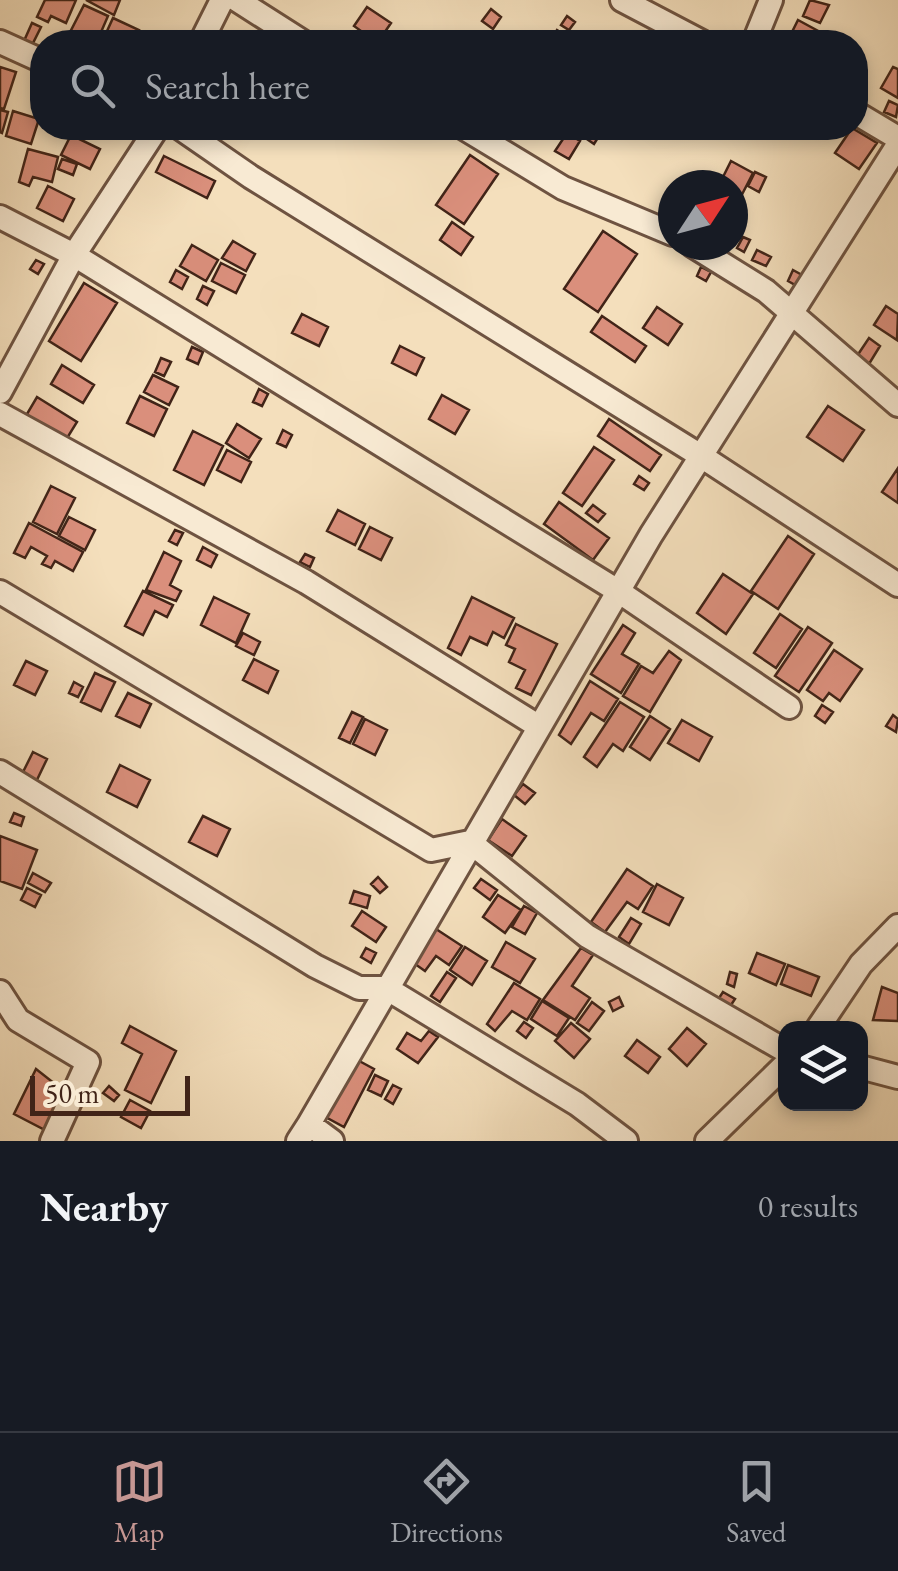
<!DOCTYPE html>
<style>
:root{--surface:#171b24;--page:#242831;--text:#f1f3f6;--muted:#9ea1a6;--line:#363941;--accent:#c59692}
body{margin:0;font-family:"EB Garamond",serif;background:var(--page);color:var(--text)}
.controls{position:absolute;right:30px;bottom:30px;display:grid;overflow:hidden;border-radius:20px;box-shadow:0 5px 15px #0003}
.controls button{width:90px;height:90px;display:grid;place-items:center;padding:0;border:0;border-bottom:2px solid var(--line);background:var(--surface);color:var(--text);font:50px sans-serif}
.compass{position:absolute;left:658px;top:170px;width:90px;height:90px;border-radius:50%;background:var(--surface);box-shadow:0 5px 15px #0003;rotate:54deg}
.scale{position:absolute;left:30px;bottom:25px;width:160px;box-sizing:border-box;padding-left:10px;border:5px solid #412418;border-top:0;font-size:28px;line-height:35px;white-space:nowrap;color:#412418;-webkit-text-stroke:8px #f8ead3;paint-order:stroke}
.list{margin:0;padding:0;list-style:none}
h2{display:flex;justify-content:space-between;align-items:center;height:130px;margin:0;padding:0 40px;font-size:42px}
h2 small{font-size:32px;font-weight:400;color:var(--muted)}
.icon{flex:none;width:55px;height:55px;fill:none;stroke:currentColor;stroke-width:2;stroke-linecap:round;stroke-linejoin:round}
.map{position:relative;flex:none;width:898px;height:1141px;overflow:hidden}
.search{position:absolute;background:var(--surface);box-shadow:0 5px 15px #0003;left:30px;right:30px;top:30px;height:110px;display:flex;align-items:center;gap:25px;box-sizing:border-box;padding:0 35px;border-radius:40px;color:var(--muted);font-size:38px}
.sheet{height:290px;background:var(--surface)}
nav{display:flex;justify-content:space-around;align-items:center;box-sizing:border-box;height:140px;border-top:2px solid var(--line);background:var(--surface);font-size:28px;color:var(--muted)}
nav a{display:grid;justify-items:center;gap:5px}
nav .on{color:var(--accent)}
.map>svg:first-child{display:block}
</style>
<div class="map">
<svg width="898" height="1141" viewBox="0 0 898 1141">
<rect width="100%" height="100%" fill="#f4dfbc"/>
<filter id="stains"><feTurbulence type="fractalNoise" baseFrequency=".002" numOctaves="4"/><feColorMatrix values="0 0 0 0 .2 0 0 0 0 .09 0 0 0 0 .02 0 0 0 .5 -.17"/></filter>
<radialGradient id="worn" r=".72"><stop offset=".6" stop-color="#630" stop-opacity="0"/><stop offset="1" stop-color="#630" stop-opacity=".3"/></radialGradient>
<!-- building -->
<path fill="#da8f7c" stroke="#412418" stroke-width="2.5" d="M45 0H76L66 23 51 16 48 22 37 17Z
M86 0H120L114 15Z
M810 0 829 5 820 23 803 16Z
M84 5 108 16 98 39 83 32 78 42H65Z
M367 7 391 23 378 42H364L368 36 354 26Z
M491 9 501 17 493 29 482 21Z
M567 16 575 22 569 30 561 25Z
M113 18 139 30 133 42 112 39 102 42Z
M798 20 820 32 814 42 789 38Z
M32 23 41 27 32 45 24 41Z
M557 30 567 36 562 42 553 37Z
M143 32 166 42H139Z
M0 67 16 72 4 109 0 108Z
M893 67 898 69V98L881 88Z
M889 101 898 105 896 117 884 112Z
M0 110 8 112 2 133 0 132Z
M13 111 39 119 31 144 6 136Z
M289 128H313L309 136Z
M571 128H604L594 144Z
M852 128 877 143 859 169 835 153Z
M567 133 580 141 569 159 555 151Z
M71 135 100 149 90 169 61 155Z
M28 149 58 157 52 182 33 177 29 186 19 182Z
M470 155 498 174 464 224 436 205Z
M164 156 215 181 207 198 156 172Z
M62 159 77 164 73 175 58 169Z
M731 161 753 173 733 212V185H719Z
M755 172 766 177 759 192 748 186Z
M48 186 74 199 63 221 37 208Z
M452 222 473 237 461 255 440 240Z
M603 231 637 254 598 312 564 289Z
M743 237 750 240 744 252 737 248Z
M233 241 255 254 246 271 222 258Z
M192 245 218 260 206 281 180 266Z
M757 250 771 257 766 266 752 260Z
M36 260 44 264 38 274 30 269Z
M221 263 245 275 236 293 212 281Z
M701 267 711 272 706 281 697 276Z
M176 270 188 277 182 289 170 282Z
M793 270 802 275 797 286 788 281Z
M84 283 117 303 81 361 49 341Z
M203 286 214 291 207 305 197 299Z
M886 306 898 314 897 340 874 325Z
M657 307 682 324 668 345 643 328Z
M302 314 328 327 319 346 292 333Z
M602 316 646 346 635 362 591 332Z
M869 338 880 346 869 364 857 356Z
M400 346 424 358 416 375 392 363Z
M192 347 203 352 198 364 187 359Z
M161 358 171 362 164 376 155 372Z
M62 365 94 385 83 403 51 384Z
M153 375 178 387 169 405 144 392Z
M259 389 268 394 262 406 253 402Z
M442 395 469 410 455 434 429 419Z
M140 396 167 409 154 436 127 423Z
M37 397 77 422 64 443 24 419Z
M828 406 864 430 843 461 807 437Z
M609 419 661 455 650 471 598 436Z
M237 424 261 439 249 458 226 443Z
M283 430 292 435 286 447 277 443Z
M193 431 223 446 204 485 174 470Z
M594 447 614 460 582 506 563 493Z
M227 450 251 462 241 482 217 470Z
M898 468V503L882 492Z
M639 476 649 483 644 490 634 484Z
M51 486 75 498 57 534 33 522Z
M559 502 609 538 593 560 544 524Z
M593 505 605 514 598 522 586 513Z
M338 510 365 524 355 545 327 531Z
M69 517 95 530 85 550 59 536Z
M29 523 83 552 73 571 55 561 51 568 42 564 47 556 31 547 25 558 14 553Z
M370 527 392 538 381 560 359 549Z
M175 530 183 533 177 545 169 541Z
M788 536 814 554 778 609 751 591Z
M203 547 217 555 211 567 197 560Z
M164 552 181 561 170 585 181 591 176 601 146 590Z
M305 554 314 558 310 567 300 562Z
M723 574 753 594 726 634 697 613Z
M143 591 173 605 167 617 155 611 143 635 125 626Z
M214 597 249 614 236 643 201 625Z
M472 597 514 618 504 638 493 632 487 645 470 637 461 655 448 648Z
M780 614 802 629 776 668 754 653Z
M516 624 557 644 531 695 516 688 525 670 509 662 515 649 506 645Z
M623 625 635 633 622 654 639 664 621 693 591 674Z
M808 627 832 643 799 692 775 676Z
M243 633 260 642 254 655 236 646Z
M834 650 862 669 840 701 829 693 823 701 807 690Z
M669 651 681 660 650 712 623 696 641 666 653 673Z
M254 659 278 671 268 693 243 680Z
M26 661 47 671 35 695 14 685Z
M95 673 115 682 101 711 81 702Z
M590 681 618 699 604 721 591 713 571 744 559 735Z
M74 682 83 687 78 697 69 693Z
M128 693 151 704 140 727 116 716Z
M620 702 644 717 623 751 613 744 597 767 584 757Z
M822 705 833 712 825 723 815 716Z
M352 712 363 717 350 743 339 738Z
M893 715 898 719 896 732 886 726Z
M650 716 670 729 650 760 630 747Z
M365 719 387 730 375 755 353 744Z
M682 720 712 737 699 761 668 743Z
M33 752 47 759 35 784 21 776Z
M120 765 150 780 137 807 107 792Z
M523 784 535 793 525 804 514 795Z
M14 813 24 817 21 826 10 822Z
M203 816 230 829 217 856 189 842Z
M502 819 526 836 512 856 488 840Z
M0 836 37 850 22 889 0 881Z
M627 869 653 886 638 909 627 902 605 932 591 922Z
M33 873 51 883 45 892 28 883Z
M378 877 387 887 380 893 371 884Z
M481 879 497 890 490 900 474 888Z
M657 884 683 898 669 925 643 912Z
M27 888 41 895 35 907 21 900Z
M354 891 370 896 367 908 350 903Z
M498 895 521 910 505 933 483 917Z
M524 906 537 913 525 934 512 927Z
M362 911 386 927 376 942 352 926Z
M631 918 641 924 629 944 619 937Z
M436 929 462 946 449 965 436 956 425 971 415 964Z
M506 942 535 959 520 983 492 967Z
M465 947 487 961 472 985 450 970Z
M366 948 376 953 371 963 361 957Z
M581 948 593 955 572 986 590 998 575 1020 543 1000Z
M757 953 785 964 776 985 749 973Z
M788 965 819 977 811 996 781 984Z
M447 972 456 978 440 1002 431 996Z
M730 972 737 974 734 987 727 984Z
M514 983 540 999 527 1020 512 1011 495 1031 487 1024Z
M882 987 898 993V1021L873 1020Z
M723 992 735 999 729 1008 717 1001Z
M619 997 623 1006 613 1011 609 1002Z
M542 1001 569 1018 557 1036 531 1019Z
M592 1002 604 1011 589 1031 577 1023Z
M524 1022 533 1028 526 1038 517 1031Z
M571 1023 590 1039 574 1058 555 1041Z
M130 1026 176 1051 151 1103 125 1090 142 1054 122 1043Z
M687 1028 706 1044 687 1066 669 1049Z
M429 1031 438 1037 418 1063 397 1049 407 1033 421 1041Z
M637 1040 660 1057 648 1073 625 1056Z
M350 1056 374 1069 344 1127 320 1114Z
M36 1069 64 1091 45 1130 14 1114Z
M375 1075 388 1081 381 1096 368 1090Z
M393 1085 401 1089 393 1104 385 1099Z
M109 1086 119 1095 114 1101 103 1093Z
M130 1100 150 1111 141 1128 121 1117Z"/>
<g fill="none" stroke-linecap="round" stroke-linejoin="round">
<!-- minor casing -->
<g stroke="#6e5341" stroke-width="28">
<path id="minor" d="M237 0 303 42
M622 0 702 42
M0 42 42 61
M201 42 222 0
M754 42 771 0
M856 113 898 138
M180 128 251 177 701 456 898 585
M464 128 563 188 673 234
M0 217 74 255 618 591 789 707
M692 245 766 291 898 405
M0 392 74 255 157 128
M0 414 306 582 538 726
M0 592 431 850 470 842 587 936 786 1051
M0 772 315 966 359 988H386L577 1104 626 1141
M0 992 18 1020 88 1062 52 1141
M818 1028 861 964 898 926
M860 1067 898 1077
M309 1124 651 535 898 145
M298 1141 309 1124 332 1141
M707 1141 786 1064"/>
</g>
<!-- minor -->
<use href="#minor" stroke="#f8ead3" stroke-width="22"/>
</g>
<rect width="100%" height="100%" filter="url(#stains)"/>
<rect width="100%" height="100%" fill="url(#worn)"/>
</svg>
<div class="controls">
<button><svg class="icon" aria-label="layers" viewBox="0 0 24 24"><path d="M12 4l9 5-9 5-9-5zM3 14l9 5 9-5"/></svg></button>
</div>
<svg class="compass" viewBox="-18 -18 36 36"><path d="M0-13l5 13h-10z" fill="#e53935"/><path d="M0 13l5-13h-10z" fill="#9ea1a6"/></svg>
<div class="scale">50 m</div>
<div class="search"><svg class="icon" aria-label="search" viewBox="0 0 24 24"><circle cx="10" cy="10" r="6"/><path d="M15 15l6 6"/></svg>Search here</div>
</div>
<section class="sheet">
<h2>Nearby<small>0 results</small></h2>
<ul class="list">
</ul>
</section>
<nav>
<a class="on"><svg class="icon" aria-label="map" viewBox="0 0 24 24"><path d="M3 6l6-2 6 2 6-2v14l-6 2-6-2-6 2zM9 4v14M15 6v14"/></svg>Map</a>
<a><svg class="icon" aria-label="directions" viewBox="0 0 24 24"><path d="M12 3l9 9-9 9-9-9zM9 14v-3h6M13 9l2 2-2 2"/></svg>Directions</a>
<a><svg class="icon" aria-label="saved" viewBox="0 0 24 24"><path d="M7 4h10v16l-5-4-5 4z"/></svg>Saved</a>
</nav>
